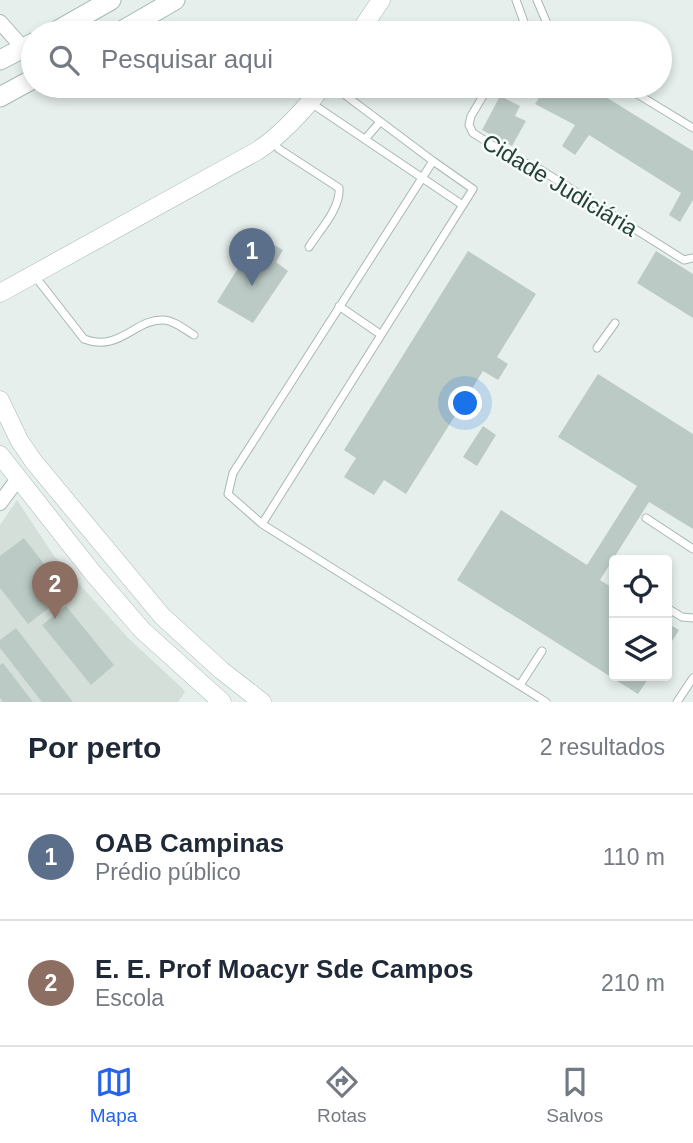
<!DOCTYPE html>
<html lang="pt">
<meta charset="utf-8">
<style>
:root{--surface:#fff;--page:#f6f6f7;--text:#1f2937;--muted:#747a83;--line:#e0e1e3;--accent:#2563eb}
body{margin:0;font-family:Helvetica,sans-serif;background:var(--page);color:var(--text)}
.controls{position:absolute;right:21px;bottom:21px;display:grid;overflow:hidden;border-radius:7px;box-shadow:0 4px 10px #0003}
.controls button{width:63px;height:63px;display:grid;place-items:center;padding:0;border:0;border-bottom:2px solid var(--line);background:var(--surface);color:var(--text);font:35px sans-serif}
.you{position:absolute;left:466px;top:404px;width:24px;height:24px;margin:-18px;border:5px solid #fff;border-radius:50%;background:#1a73e8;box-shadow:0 0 0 10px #1a73e833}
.badge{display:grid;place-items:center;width:46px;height:46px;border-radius:50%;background:var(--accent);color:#fff;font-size:23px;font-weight:700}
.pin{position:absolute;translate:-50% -58px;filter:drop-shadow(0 2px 4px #0008)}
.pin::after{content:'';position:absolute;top:37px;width:24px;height:21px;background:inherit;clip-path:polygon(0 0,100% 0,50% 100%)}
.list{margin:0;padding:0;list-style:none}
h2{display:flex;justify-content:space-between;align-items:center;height:91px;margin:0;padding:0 28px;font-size:30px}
h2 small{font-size:23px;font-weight:400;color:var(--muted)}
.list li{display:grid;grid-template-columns:46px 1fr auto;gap:21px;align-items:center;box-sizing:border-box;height:126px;padding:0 28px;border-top:2px solid var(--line)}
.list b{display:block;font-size:26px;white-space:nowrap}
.list p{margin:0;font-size:23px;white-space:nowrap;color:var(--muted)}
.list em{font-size:23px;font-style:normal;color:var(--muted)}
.icon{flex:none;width:38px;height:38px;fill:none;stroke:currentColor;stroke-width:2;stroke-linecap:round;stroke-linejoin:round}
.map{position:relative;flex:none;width:693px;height:702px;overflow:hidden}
.search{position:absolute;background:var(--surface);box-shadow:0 4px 10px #0003;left:21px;right:21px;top:21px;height:77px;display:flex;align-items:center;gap:18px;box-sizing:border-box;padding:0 24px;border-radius:38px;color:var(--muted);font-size:26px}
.sheet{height:343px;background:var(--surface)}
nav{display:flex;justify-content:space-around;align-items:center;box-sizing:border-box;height:98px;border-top:2px solid var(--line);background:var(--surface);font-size:19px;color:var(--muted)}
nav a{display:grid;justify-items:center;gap:4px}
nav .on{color:var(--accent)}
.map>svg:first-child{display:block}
</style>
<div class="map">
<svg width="693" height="702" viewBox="0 0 693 702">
<rect width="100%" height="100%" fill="#e6efeb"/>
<!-- built -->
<path fill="#d4dfda" d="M17 500 54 556 128 638 182 688 185 692 178 702H0V525Z"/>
<!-- building -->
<path fill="#bbcac4" d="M547 86H588L693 151V200L680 222 669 215 681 193 589 135 575 155 562 146 575 125 535 104Z
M500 96 520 106 515 116 526 121 512 146 482 130Z
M258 236 283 250 276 262 288 271 253 323 217 302Z
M468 251 536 294 497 357 508 364 498 380 483 371 406 494 384 480 374 495 344 477 356 458 344 450Z
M656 251 693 274V318L637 283Z
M598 374 693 434V529L649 502 600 580 614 589V676H650L638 694 457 580 501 510 587 565 637 486 558 437Z
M483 426 496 435 477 466 463 457Z
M24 538 67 594 28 624 0 588V556Z
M66 606 114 665 91 685 42 625Z
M667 623 679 630 667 649Z
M16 628 73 702H42L0 648V640Z
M3 663 33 702H3L0 698V665Z"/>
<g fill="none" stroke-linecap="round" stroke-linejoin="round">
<!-- service casing -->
<g stroke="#a8b8b2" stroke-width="9">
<path id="service" d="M516 0 524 22
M537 0 551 33
M520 33 524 22
M489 86 471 116 469 125 473 133 511 157 541 170 684 260 693 258
M624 86 693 128
M311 103 461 204
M366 138 380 122
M273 142 279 149 339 188C341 208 319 231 309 247
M433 161 233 473 228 494 262 524 546 702
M34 275 84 339C119 353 136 318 164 320 175 321 184 329 194 335
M339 306 380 334
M597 348 615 323
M646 518 693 549
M262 524 473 189 433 161 333 86
M614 574V575
M667 608 682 617 693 618
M520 685 542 651
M677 702 693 678"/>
</g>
<!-- minor casing -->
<g stroke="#a8b8b2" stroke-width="16">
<path id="minor" d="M0 22 23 48
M0 503 17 480"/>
</g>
<!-- tertiary casing -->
<g stroke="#a8b8b2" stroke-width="19">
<path id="tertiary" d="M359 33 381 0
M0 293 257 151C283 134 304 110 323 86
M0 400 19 440 34 462 162 616 221 670 262 702
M0 455 92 572 142 630 222 702"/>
</g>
<!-- secondary casing -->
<g stroke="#a4bbb3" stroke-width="21">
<path id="secondary" d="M53 33 111 0
M118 33 175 0
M0 60 33 43
M0 97 33 79"/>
</g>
<!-- service -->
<use href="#service" stroke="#fff" stroke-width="7"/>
<!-- minor -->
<use href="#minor" stroke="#fff" stroke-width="14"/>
<!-- tertiary -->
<use href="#tertiary" stroke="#fff" stroke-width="18"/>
<!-- secondary -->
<use href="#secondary" stroke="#fff" stroke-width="19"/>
</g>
<g text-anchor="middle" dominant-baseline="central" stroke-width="5" stroke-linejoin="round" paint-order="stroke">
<!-- street labels -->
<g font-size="23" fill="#24423a" stroke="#f7fbf9">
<text transform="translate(560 185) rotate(31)">Cidade Judiciária</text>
</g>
</g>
</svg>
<div class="controls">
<button><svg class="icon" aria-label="locate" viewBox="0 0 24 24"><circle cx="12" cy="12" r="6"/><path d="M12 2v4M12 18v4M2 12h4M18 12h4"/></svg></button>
<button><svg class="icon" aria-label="layers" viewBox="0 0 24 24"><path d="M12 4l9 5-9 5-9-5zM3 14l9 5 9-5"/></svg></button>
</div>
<div class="you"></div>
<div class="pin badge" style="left:252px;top:286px;background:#5c6f8a">1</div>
<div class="pin badge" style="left:55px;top:619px;background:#8d6e63">2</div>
<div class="search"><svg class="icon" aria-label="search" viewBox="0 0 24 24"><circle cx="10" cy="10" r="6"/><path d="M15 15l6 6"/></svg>Pesquisar aqui</div>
</div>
<section class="sheet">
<h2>Por perto<small>2 resultados</small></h2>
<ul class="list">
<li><span class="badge" style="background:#5c6f8a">1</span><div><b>OAB Campinas</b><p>Prédio público</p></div><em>110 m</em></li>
<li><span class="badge" style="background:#8d6e63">2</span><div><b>E. E. Prof Moacyr Sde Campos</b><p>Escola</p></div><em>210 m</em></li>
</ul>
</section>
<nav>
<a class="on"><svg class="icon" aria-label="map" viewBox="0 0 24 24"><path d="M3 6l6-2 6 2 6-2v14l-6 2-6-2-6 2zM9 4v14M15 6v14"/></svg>Mapa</a>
<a><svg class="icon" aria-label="directions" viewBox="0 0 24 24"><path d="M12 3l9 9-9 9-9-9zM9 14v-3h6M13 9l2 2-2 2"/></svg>Rotas</a>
<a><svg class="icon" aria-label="saved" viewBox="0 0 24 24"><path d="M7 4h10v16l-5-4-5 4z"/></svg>Salvos</a>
</nav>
